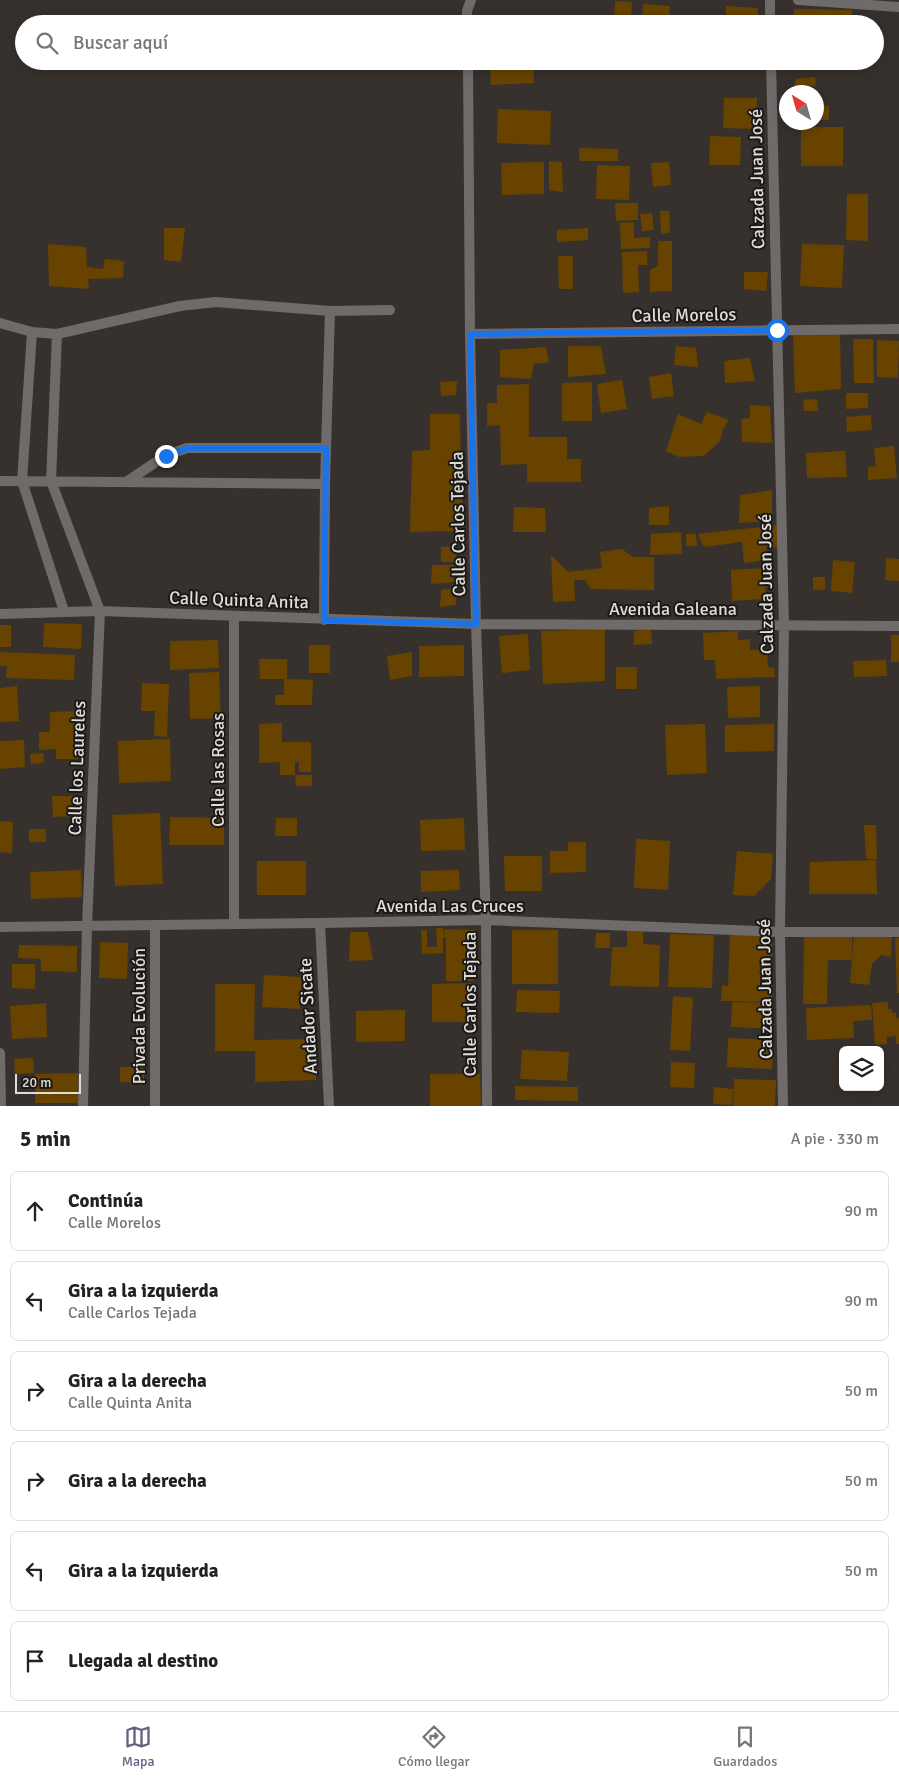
<!DOCTYPE html>
<html lang="es">
<meta charset="utf-8">
<style>
:root{--surface:#fff;--page:#f2f2f2;--text:#222;--muted:#767676;--line:#e0e0e0;--accent:#636183}
body{margin:0;font-family:Signika,sans-serif;background:var(--page);color:var(--text)}
.controls{position:absolute;right:15px;bottom:15px;display:grid;overflow:hidden;border-radius:8px;box-shadow:0 2px 12px #0003}
.controls button{width:45px;height:45px;display:grid;place-items:center;padding:0;border:0;border-bottom:1px solid var(--line);background:var(--surface);color:var(--text);font:25px sans-serif}
.compass{position:absolute;left:779px;top:85px;width:45px;height:45px;border-radius:50%;background:var(--surface);box-shadow:0 2px 12px #0003;rotate:323deg}
.scale{position:absolute;left:15px;bottom:12px;width:66px;box-sizing:border-box;padding-left:5px;border:2px solid #dfddd9;border-top:0;font-size:14px;line-height:18px;white-space:nowrap;color:#dfddd9;-webkit-text-stroke:4px #1c1a17;paint-order:stroke}
.stop{position:absolute;width:15px;height:15px;margin:-11px;border:4px solid #1a73e8;border-radius:50%;background:#fff}
.stop.end{background:#1a73e8;border-color:#fff;box-shadow:0 1px 5px #0008}
.list{margin:0;padding:0;list-style:none}
h2{display:flex;justify-content:space-between;align-items:center;height:65px;margin:0;padding:0 20px;font-size:21px}
h2 small{font-size:16px;font-weight:400;color:var(--muted)}
.list li{display:grid;grid-template-columns:32px 1fr auto;gap:15px;align-items:center;box-sizing:border-box;height:80px;margin:0 10px 10px;padding:0 10px;border:1px solid var(--line);border-radius:8px}
.list b{display:block;font-size:19px;white-space:nowrap}
.list p{margin:0;font-size:16px;white-space:nowrap;color:var(--muted)}
.list em{font-size:16px;font-style:normal;color:var(--muted)}
.icon{flex:none;width:28px;height:28px;fill:none;stroke:currentColor;stroke-width:2;stroke-linecap:round;stroke-linejoin:round}
.map{position:relative;flex:none;width:899px;height:1106px;overflow:hidden}
.search{position:absolute;background:var(--surface);box-shadow:0 2px 12px #0003;left:15px;right:15px;top:15px;height:55px;display:flex;align-items:center;gap:12px;box-sizing:border-box;padding:0 18px;border-radius:28px;color:var(--muted);font-size:19px}
.sheet{height:605px;background:var(--surface)}
nav{display:flex;justify-content:space-around;align-items:center;box-sizing:border-box;height:70px;border-top:1px solid var(--line);background:var(--surface);font-size:14px;color:var(--muted)}
nav a{display:grid;justify-items:center;gap:2px}
nav .on{color:var(--accent)}
.map>svg:first-child{display:block}
</style>
<div class="map">
<svg width="899" height="1106" viewBox="0 0 899 1106">
<rect width="100%" height="100%" fill="#36312c"/>
<!-- building -->
<path fill="#684300" d="M615 1 632 2 631 24H614Z
M643 4 670 6 669 24H642Z
M726 6 758 8V24H726Z
M794 9 852 10 851 24H793Z
M490 61H533L534 83 491 85Z
M815 77 816 86 794 88 796 79Z
M724 98H757L756 129 723 128Z
M816 105 829 106V120H816Z
M498 109 551 111 550 145 497 143Z
M801 127H843V166H801Z
M710 136 741 137 740 165H709Z
M579 148 618 149V161H579Z
M549 161 562 162 563 192 549 190Z
M544 162V194L502 195 501 163Z
M669 162 671 185 653 187 651 163Z
M597 165 630 166 629 200 596 199Z
M847 194H868V241L846 240Z
M615 203H638V220L616 221Z
M660 211H669L670 233 661 234Z
M652 213 654 230 642 231 640 214Z
M634 222V238L650 237V248L621 249 620 223Z
M164 228H185L181 262 164 260Z
M588 228V240L557 242V230Z
M658 241H672V291L650 292V270L658 266Z
M48 244 86 247 87 267 103 269 105 259 124 261 123 278 88 279 89 289 49 286Z
M802 244 844 245 842 288 800 286Z
M647 251V265H638L639 292 623 293 622 252Z
M558 256H573V289H559Z
M744 272H768L766 291 744 289Z
M793 332 840 333 841 389 795 393Z
M853 339H873L874 383H854Z
M877 340 899 341 898 378 877 377Z
M568 346H601L606 374 568 377Z
M676 346 696 348 698 367 674 365Z
M546 347 549 362 534 364 531 379 500 377V350Z
M750 358 755 381 725 383 724 361Z
M671 373 674 396 652 399 649 377Z
M622 380 627 409 601 413 597 384Z
M457 381 456 395 441 396 440 382Z
M592 382V421H562V383Z
M529 384V437H567V459H581V482H527V464L501 465 500 425 487 426V403H497V385Z
M846 393H868V408L846 409Z
M817 399 818 411H804L803 400Z
M750 405 770 406 772 443 742 442 741 419 750 418Z
M707 412 729 420 723 429 720 441 704 456 679 457 666 451 678 414 701 424Z
M430 414H460L461 483 464 531 410 532 412 451 430 450Z
M871 415 872 430 847 432 846 417Z
M894 446 897 478 868 480V467L876 466 874 448Z
M845 451 847 477 807 478 806 453Z
M772 490V521L739 523 740 495Z
M669 506V525H649V508Z
M514 507 545 508 546 532H513Z
M777 525 780 547 766 548 767 560 744 563 742 542 704 547 698 534Z
M681 532 682 554 650 555 651 534Z
M686 534H696L697 546H686Z
M456 546V562H441V547Z
M622 549 633 557H654V590L591 589 585 580H574L575 601 553 602 551 555 568 572 602 568 600 552Z
M886 558 899 559V581L885 580Z
M833 560 855 562 852 593 831 591Z
M432 565H459L458 582 431 584Z
M765 568 766 599 732 601 731 570Z
M813 577H825V590H813Z
M456 588V605L440 607 441 590Z
M44 623 82 624 81 649 43 647Z
M0 625H11V647H0Z
M605 629V681L543 684 541 631Z
M651 629 652 644 634 645V631Z
M738 631V640L750 639V650L767 649 768 667 774 668 775 677 716 679 715 660H704L703 633Z
M528 634 530 670 502 673 499 636Z
M891 635H899V662H891Z
M218 640 219 668 170 670V641Z
M309 645H330V673H309Z
M464 645V676L419 677V646Z
M0 652 75 655 74 680 6 678 7 666H0Z
M412 652V676L390 680 387 656Z
M259 659H287V679L313 680 312 705H275V695H284V679H260Z
M886 660 887 676 854 677 853 661Z
M616 667H637V689H616Z
M219 672 221 718 190 719 189 673Z
M142 683 169 684 167 737 154 736 155 711H141Z
M17 686 19 721 0 722V688Z
M760 686V717L728 718 727 687Z
M77 711 78 759H56V749L39 750V732H50V712Z
M282 723V742H311V772H299V762H295V775H280V762L259 763V724Z
M705 724 707 773 667 775 665 725Z
M774 724V751L725 752V725Z
M170 739 171 781 119 783 118 741Z
M24 740 25 767 0 769V741Z
M43 753 44 763 31 764 30 754Z
M295 775H312V786H296Z
M52 796H77V816L53 817Z
M160 813 163 884 115 886 112 815Z
M170 817 224 818V845H169Z
M276 818H297V836H275Z
M464 818 465 850 421 851 420 820Z
M0 821 13 822 12 853 0 852Z
M864 825H876L877 859H866Z
M29 829H46V842H29Z
M636 839 670 841 668 890 634 888Z
M568 842H586V872L550 873V851H568Z
M737 851 773 854 771 879 754 896 733 895Z
M504 856H542V891H505Z
M876 860 877 894H809L810 862Z
M257 861H306V895H257Z
M81 870 82 897 31 899 30 872Z
M459 870 460 890 421 892V871Z
M436 928H443V953L422 954 421 930H427V947H437Z
M444 929 475 930 474 981H446V937H443Z
M627 929 643 930V944L660 945 659 987 610 986 612 947H627Z
M512 930H558V984H512Z
M350 932H368L373 960 349 961Z
M596 933H610V948H595Z
M730 933H772V1002L721 1001 722 985 728 986Z
M670 934 714 935 712 988 668 987Z
M854 934 892 937 891 957 881 955 872 964 869 985 850 983Z
M804 936H852V960H828L827 1004H803Z
M895 938H899V993H897Z
M100 942 128 943 127 979 99 978Z
M19 945 77 946V972L41 971V959L18 958Z
M12 964H35V989L12 988Z
M264 975 302 977 300 1009 262 1007Z
M473 983 474 1022H432V984Z
M215 984H255L254 1040 315 1039 316 1080 255 1082V1051H215Z
M517 990 560 991 559 1013 516 1012Z
M673 996 693 998 690 1051 670 1050Z
M732 1002 773 1003 772 1029 731 1027Z
M888 1002V1009H892V1013L896 1012V1018H899V1044H896V1036L887 1037V1044L875 1045 872 1003Z
M46 1003 47 1037 12 1039 10 1006Z
M871 1005 872 1020 853 1021 854 1038 807 1040 806 1008Z
M405 1010V1041L356 1042V1011Z
M728 1038 773 1040 772 1069 727 1067Z
M522 1050 569 1052 567 1081 520 1079Z
M33 1058 34 1073 15 1074 14 1059Z
M671 1062 695 1063 694 1088 670 1087Z
M120 1067H144V1082H120Z
M78 1073V1103H35V1074Z
M430 1074H480L481 1106H430Z
M734 1079 776 1080 775 1106H733Z
M515 1086 578 1087V1101L515 1100Z
M714 1087 733 1089 732 1105 713 1104Z"/>
<g fill="none" stroke-linecap="round" stroke-linejoin="round">
<!-- minor -->
<path stroke="#6f6b6a" stroke-width="10" d="M770 0V24
M798 0 899 7
M467 24V11L471 0
M468 61 470 334 476 624 486 920 487 1106
M771 61 784 626 780 932 783 1106
M0 323 32 332 57 334 180 306 216 302 330 311 390 310
M32 332 22 481 64 611
M57 334 51 481 100 611 87 926 83 1106
M470 334 899 329
M0 481 325 484
M126 482 165 456 187 448H326
M0 614 100 611 476 624 899 626
M324 620 325 484 330 311
M320 923 329 1106
M234 924V616
M0 1053 1 1106
M155 1106V925"/>
<!-- tertiary -->
<path stroke="#6f6b6a" stroke-width="10" d="M0 927 320 923 486 920 780 932H899"/>
</g>
<g fill="none" stroke-linecap="round" stroke-linejoin="round">
<!-- route -->
<path stroke="#1a73e8" stroke-width="6" d="M166 456 187 448H326L324 620 476 624 470 334 777 330"/>
</g>
<g text-anchor="middle" dominant-baseline="central" stroke-width="4" stroke-linejoin="round" paint-order="stroke">
<!-- street labels -->
<g font-size="18" fill="#dfddd9" stroke="#1c1a17">
<text transform="translate(757 179) rotate(-91)">Calzada Juan José</text>
<text transform="translate(684 315) rotate(-1)">Calle Morelos</text>
<text transform="translate(458 524) rotate(-91)">Calle Carlos Tejada</text>
<text transform="translate(766 584) rotate(-91)">Calzada Juan José</text>
<text transform="translate(239 600) rotate(2)">Calle Quinta Anita</text>
<text x="673" y="609">Avenida Galeana</text>
<text transform="translate(77 768) rotate(-88)">Calle los Laureles</text>
<text transform="translate(218 770) rotate(-90)">Calle las Rosas</text>
<text x="450" y="906">Avenida Las Cruces</text>
<text transform="translate(765 989) rotate(-91)">Calzada Juan José</text>
<text transform="translate(470 1004) rotate(-90)">Calle Carlos Tejada</text>
<text transform="translate(139 1016) rotate(-90)">Privada Evolución</text>
<text transform="translate(308 1016) rotate(-93)">Andador Sicate</text>
</g>
</g>
</svg>
<div class="controls">
<button><svg class="icon" aria-label="layers" viewBox="0 0 24 24"><path d="M12 4l9 5-9 5-9-5zM3 14l9 5 9-5"/></svg></button>
</div>
<svg class="compass" viewBox="-18 -18 36 36"><path d="M0-13l5 13h-10z" fill="#e53935"/><path d="M0 13l5-13h-10z" fill="#767676"/></svg>
<div class="scale">20 m</div>
<div class="stop" style="left:777px;top:330px"></div>
<div class="stop end" style="left:166px;top:456px"></div>
<div class="search"><svg class="icon" aria-label="search" viewBox="0 0 24 24"><circle cx="10" cy="10" r="6"/><path d="M15 15l6 6"/></svg>Buscar aquí</div>
</div>
<section class="sheet">
<h2>5 min<small>A pie · 330 m</small></h2>
<ul class="list">
<li><svg class="icon" aria-label="ahead" viewBox="0 0 24 24"><path d="M12 20V5M6 11l6-6 6 6"/></svg><div><b>Continúa</b><p>Calle Morelos</p></div><em>90 m</em></li>
<li><svg class="icon" aria-label="left" viewBox="0 0 24 24"><path d="M17 20v-9H6M10 6l-5 5 5 5"/></svg><div><b>Gira a la izquierda</b><p>Calle Carlos Tejada</p></div><em>90 m</em></li>
<li><svg class="icon" aria-label="right" viewBox="0 0 24 24"><path d="M7 20v-9h11M14 6l5 5-5 5"/></svg><div><b>Gira a la derecha</b><p>Calle Quinta Anita</p></div><em>50 m</em></li>
<li><svg class="icon" aria-label="right" viewBox="0 0 24 24"><path d="M7 20v-9h11M14 6l5 5-5 5"/></svg><div><b>Gira a la derecha</b></div><em>50 m</em></li>
<li><svg class="icon" aria-label="left" viewBox="0 0 24 24"><path d="M17 20v-9H6M10 6l-5 5 5 5"/></svg><div><b>Gira a la izquierda</b></div><em>50 m</em></li>
<li><svg class="icon" aria-label="arrive" viewBox="0 0 24 24"><path d="M6 21V4h12l-3 4 3 4H6"/></svg><div><b>Llegada al destino</b></div></li>
</ul>
</section>
<nav>
<a class="on"><svg class="icon" aria-label="map" viewBox="0 0 24 24"><path d="M3 6l6-2 6 2 6-2v14l-6 2-6-2-6 2zM9 4v14M15 6v14"/></svg>Mapa</a>
<a><svg class="icon" aria-label="directions" viewBox="0 0 24 24"><path d="M12 3l9 9-9 9-9-9zM9 14v-3h6M13 9l2 2-2 2"/></svg>Cómo llegar</a>
<a><svg class="icon" aria-label="saved" viewBox="0 0 24 24"><path d="M7 4h10v16l-5-4-5 4z"/></svg>Guardados</a>
</nav>
